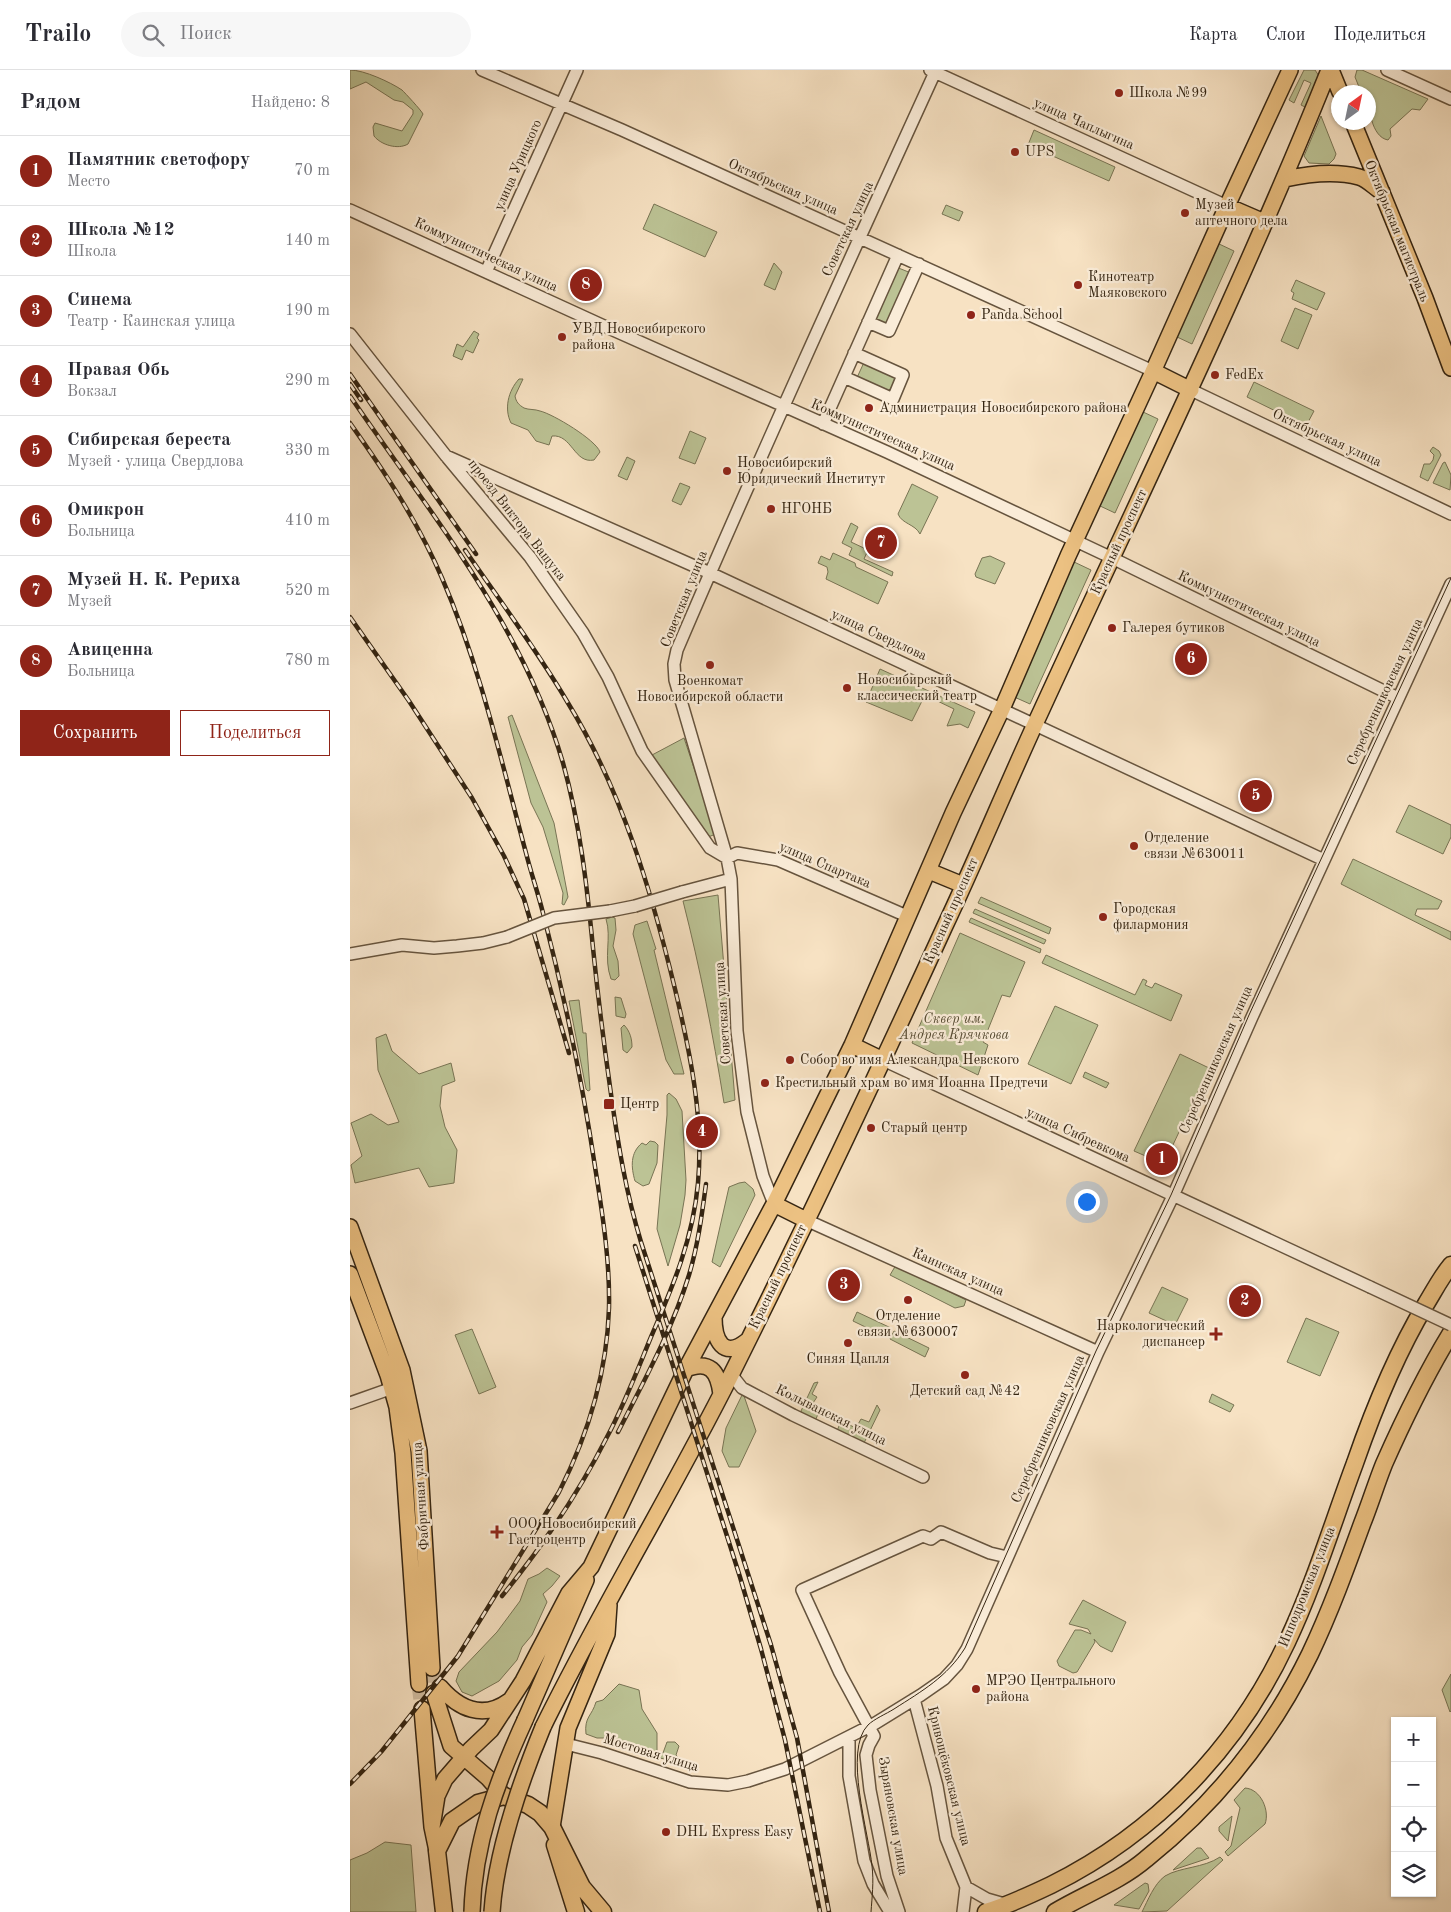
<!DOCTYPE html>
<html lang="ru">
<meta charset="utf-8">
<style>
:root{--surface:#fff;--page:#f7f7f7;--text:#2b2b33;--muted:#7c7c81;--line:#e1e1e2;--accent:#8f2418}
body{margin:0;font-family:"Old Standard TT",serif;background:var(--page);color:var(--text)}
.controls{position:absolute;right:15px;bottom:15px;display:grid;overflow:hidden;border-radius:0px;box-shadow:0 1px 4px #0004}
.controls button{width:45px;height:45px;display:grid;place-items:center;padding:0;border:0;border-bottom:1px solid var(--line);background:var(--surface);color:var(--text);font:25px sans-serif}
.compass{position:absolute;left:981px;top:15px;width:45px;height:45px;border-radius:50%;background:var(--surface);box-shadow:0 1px 4px #0004;rotate:33deg}
.you{position:absolute;left:736px;top:1131px;width:18px;height:18px;margin:-12px;border:4px solid #fff;border-radius:50%;background:#1a73e8;box-shadow:0 0 0 8px #1a73e833}
.badge{display:grid;place-items:center;width:32px;height:32px;border-radius:50%;background:var(--accent);color:#fff;font-size:16px;font-weight:700}
.pin{position:absolute;translate:-50% -50%;border:2px solid #fff;box-shadow:0 1px 5px #0006}
.list{margin:0;padding:0;list-style:none}
h2{display:flex;justify-content:space-between;align-items:center;height:65px;margin:0;padding:0 20px;font-size:21px}
h2 small{font-size:16px;font-weight:400;color:var(--muted)}
.list li{display:grid;grid-template-columns:32px 1fr auto;gap:15px;align-items:center;box-sizing:border-box;height:70px;padding:0 20px;border-top:1px solid var(--line)}
.list b{display:block;font-size:19px;white-space:nowrap}
.list p{margin:0;font-size:16px;white-space:nowrap;color:var(--muted)}
.list em{font-size:16px;font-style:normal;color:var(--muted)}
.actions{display:flex;gap:10px;padding:15px 20px}
.actions a{flex:1;padding:11px 0;border:1px solid var(--accent);border-radius:0px;text-align:center;font-size:18px;color:var(--accent)}
.actions .main{background:var(--accent);color:#fff}
.icon{flex:none;width:28px;height:28px;fill:none;stroke:currentColor;stroke-width:2;stroke-linecap:round;stroke-linejoin:round}
.map{position:relative;flex:none;width:1101px;height:1842px;overflow:hidden}
header{display:flex;align-items:center;gap:30px;box-sizing:border-box;height:70px;padding:0 25px;background:var(--surface);border-bottom:1px solid var(--line)}
header strong{font-size:24px}
nav{display:flex;gap:28px;margin-inline-start:auto;font-size:18px}
.search{width:350px;height:45px;background:var(--page);display:flex;align-items:center;gap:12px;box-sizing:border-box;padding:0 18px;border-radius:28px;color:var(--muted);font-size:19px}
main{display:flex}
aside{flex:1;background:var(--surface)}
.map>svg:first-child{display:block}
</style>
<header>
<strong>Trailo</strong>
<div class="search"><svg class="icon" aria-label="search" viewBox="0 0 24 24"><circle cx="10" cy="10" r="6"/><path d="M15 15l6 6"/></svg>Поиск</div>
<nav><a>Карта</a><a>Слои</a><a>Поделиться</a></nav>
</header>
<main>
<aside>
<h2>Рядом<small>Найдено: 8</small></h2>
<ul class="list">
<li><span class="badge">1</span><div><b>Памятник светофору</b><p>Место</p></div><em>70 m</em></li>
<li><span class="badge">2</span><div><b>Школа №12</b><p>Школа</p></div><em>140 m</em></li>
<li><span class="badge">3</span><div><b>Синема</b><p>Театр · Каинская улица</p></div><em>190 m</em></li>
<li><span class="badge">4</span><div><b>Правая Обь</b><p>Вокзал</p></div><em>290 m</em></li>
<li><span class="badge">5</span><div><b>Сибирская береста</b><p>Музей · улица Свердлова</p></div><em>330 m</em></li>
<li><span class="badge">6</span><div><b>Омикрон</b><p>Больница</p></div><em>410 m</em></li>
<li><span class="badge">7</span><div><b>Музей Н. К. Рериха</b><p>Музей</p></div><em>520 m</em></li>
<li><span class="badge">8</span><div><b>Авиценна</b><p>Больница</p></div><em>780 m</em></li>
</ul>
<div class="actions"><a class="main">Сохранить</a><a>Поделиться</a></div>
</aside>
<div class="map">
<svg width="1101" height="1842" viewBox="0 0 1101 1842">
<rect width="100%" height="100%" fill="#f7e2c3"/>
<filter id="stains"><feTurbulence type="fractalNoise" baseFrequency=".004" numOctaves="4"/><feColorMatrix values="0 0 0 0 .2 0 0 0 0 .09 0 0 0 0 .02 0 0 0 .5 -.17"/></filter>
<radialGradient id="worn" r=".72"><stop offset=".6" stop-color="#630" stop-opacity="0"/><stop offset="1" stop-color="#630" stop-opacity=".3"/></radialGradient>
<!-- green -->
<path fill="#bcc395" stroke="#787454" d="M0 0C14 0 40 12 52 20 55 23 71 40 73 44L58 74C48 80 31 75 24 66L23 57 25 53 52 61 63 44V40L53 32 44 30 16 12 0 19Z
M954 0H965L969 6 957 38 951 35 961 13 954 10 944 33 939 30Z
M1007 0H1012L1078 29 1070 40 1062 39 1040 59 1041 66 1038 70C1021 67 1018 36 1018 22H1011L1005 7Z
M971 46 986 84 984 89 979 94 959 93 954 86Z
M684 60 765 97 759 111 678 75Z
M304 134 367 162 355 187 293 159Z
M596 135 613 142 609 151 592 144Z
M867 173 884 181 842 274 825 266Z
M424 193 432 202 425 220 414 215Z
M546 197 561 203 537 257 523 250Z
M946 210 975 223 967 240 942 229 944 223 941 221Z
M945 238 962 245 948 279 931 271Z
M124 261 129 264 127 268 129 270 123 283 116 280 112 290 103 286 107 274 113 277Z
M516 288 553 305 543 329 505 312Z
M169 309H173L165 326C166 332 169 335 174 338 179 340 185 339 190 341 203 344 246 370 250 382L244 390C224 394 222 364 202 366L199 375 186 371 178 360 161 353C154 339 158 321 169 309Z
M904 312 964 341 956 356 897 327Z
M791 341 808 349 765 443 748 435Z
M340 361 356 368 345 394 329 388Z
M1083 377 1089 381 1091 385 1078 411 1070 407 1074 394H1080L1083 390 1084 385 1080 381Z
M277 387 285 391 277 410 268 406Z
M1095 392 1101 405 1100 420 1083 413 1093 393Z
M330 413 340 417 331 435 322 431Z
M562 414 588 427 570 464C565 454 552 454 548 444Z
M501 453 508 457 501 472 518 480 514 489 543 502 542 506 499 485 502 478 492 473Z
M483 483 505 493 506 497 538 512 528 534 476 509 478 502 477 497 468 493 471 486 480 490Z
M640 486 655 493 645 514 626 507 625 504 632 488Z
M722 491 741 500 680 634 662 626Z
M530 599 625 642 618 658 610 654 597 656 604 639 575 625 562 651 516 632Z
M162 645 204 753 218 827 214 835 212 834 213 823 193 757 181 733 158 647Z
M334 668 366 764 358 767 302 685Z
M1059 735 1101 755V767L1093 784 1046 762Z
M1003 789 1092 831 1088 839H1067L1065 845 1101 862V870L991 814Z
M368 825 385 1030 374 1033C363 964 350 898 333 831Z
M631 827 701 858 699 864 628 833Z
M625 839 696 870 694 874 623 843Z
M262 847 265 848 266 860 263 876 268 891 269 906 265 910 261 909C253 887 262 868 256 849Z
M621 848 691 879 690 883 619 852Z
M297 851 306 879 304 880 334 1004H324L316 990 283 864 285 855Z
M610 863 675 892 660 927 652 925 633 972 638 975 628 1005 562 973Z
M696 885 785 925 793 909 797 911 795 915 802 918 805 913 832 925 821 951 692 893Z
M265 927 271 928 276 944 275 948 266 946Z
M229 930 233 963H236L240 1020 238 1021 236 1019 219 931Z
M705 936 748 955 721 1014 678 994Z
M274 955C280 961 282 969 282 977L277 983 273 980 271 958Z
M36 964 42 981 69 1004 101 993 105 1011 92 1016 90 1036 95 1057 107 1080 104 1113 79 1117 69 1098 5 1113 1 1095 12 1086 1 1053 21 1044 38 1055 49 1052 28 1000 26 968Z
M830 984 859 998 814 1094 784 1081Z
M735 1002 759 1013 756 1018 733 1007Z
M319 1023 326 1029 332 1041 336 1110 335 1125 330 1155 318 1196 307 1159 317 1045V1025Z
M300 1071 305 1072 308 1075 307 1093 299 1114 293 1116 285 1111C281 1097 280 1083 292 1073L296 1075Z
M395 1112 403 1119 405 1125 370 1197 362 1192 379 1117 389 1113Z
M546 1195 616 1230 614 1236 605 1238 540 1205Z
M812 1217 838 1229 825 1255 799 1243Z
M507 1242 541 1258 536 1267 503 1251Z
M956 1248 989 1262 970 1306 937 1292Z
M122 1259 146 1317 129 1324 105 1265Z
M544 1261 579 1278 575 1287 540 1269Z
M468 1312 462 1324 467 1327 463 1333 467 1335 464 1339 469 1342 465 1351 452 1344 451 1341 464 1313Z
M393 1323 406 1361 389 1397H379L372 1381 376 1358Z
M862 1324 884 1335 880 1342 859 1332Z
M527 1335 530 1340 514 1373 487 1361 491 1351 506 1358 511 1349 519 1352Z
M197 1498 210 1506 202 1516 193 1524 197 1532 182 1565 172 1577 167 1590 149 1611 122 1626 112 1622 106 1611 109 1602 147 1562 170 1531 178 1509 189 1504Z
M733 1530 776 1552 762 1582 750 1576 744 1569 745 1572 727 1602 723 1603 709 1596 707 1591 725 1560H731L741 1564 738 1559 719 1554Z
M1101 1604V1641L1100 1642 1092 1620Z
M269 1614 289 1620 292 1639 307 1663V1681L313 1683 317 1672H325L329 1676 326 1685 331 1691 329 1695 320 1690 294 1685 257 1668H247L236 1664C234 1647 242 1646 246 1632L253 1630Z
M895 1718C911 1719 920 1741 915 1754L878 1786 875 1782 881 1776 890 1738 884 1730Z
M882 1746 878 1771 869 1761V1757Z
M35 1772 61 1775 66 1842H0V1790L17 1783Z
M847 1778H851L859 1788 823 1800Z
M870 1787 873 1790 817 1841 792 1842C798 1830 804 1814 815 1806 830 1797 854 1798 870 1787Z
M795 1813 798 1814 799 1821 789 1839 764 1835Z"/>
<g fill="none" stroke-linecap="round" stroke-linejoin="round">
<!-- major-tunnel -->
<path stroke="#d0bca0" stroke-width="15" stroke-dasharray="15 8" stroke-linecap="butt" d="M82 1598 84 1606V1623
M69 1614 72 1639"/>
<!-- minor casing -->
<g stroke="#66543e" stroke-width="14">
<path id="minor" d="M132 0 272 60 803 301
M580 0 877 136
M1037 0 1101 29
M0 140 254 256 537 382 762 488 1048 628
M136 202 227 0
M518 252 539 261 569 194
M0 264 96 386 180 487 233 563 258 607 292 681 360 778 377 788 387 783 428 790 559 847
M494 307 543 329 553 305 504 283
M841 320 1101 444
M473 354 548 185
M96 386 360 503 974 790
M332 822 381 809
M260 841 285 836
M0 884 52 875 84 878 107 876 133 873 157 867
M533 990 1020 1217
M424 1134 413 1106 397 1042 387 961 381 809 377 788 325 610 324 594 327 580C410 386 498 193 586 0
M456 1150 748 1282
M381 1304 392 1318 443 1345 573 1407
M0 1333 48 1316
M564 1629 587 1716 596 1768 616 1817 613 1842
M499 1667V1706L514 1791 523 1814 540 1842
M216 1674 252 1683 340 1712 378 1715 398 1711 435 1699 524 1654 571 1625 594 1609 607 1595 617 1579 748 1282 823 1126 902 947 1101 514
M616 1817 637 1829 658 1835
M549 1842 537 1806 520 1720 516 1685 519 1675 524 1666 490 1603 452 1520 573 1466 581 1469 591 1462 640 1483 657 1487"/>
</g>
<!-- major casing -->
<g stroke="#352512" stroke-width="18">
<path id="major" d="M981 0 990 22
M1003 52 1075 228 1101 298
M935 109C958 104 986 101 1009 107 1017 109 1025 118 1032 122
M877 136 914 152
M803 301 841 320
M579 801 613 815
M502 975 533 990
M424 1134 456 1150
M0 1157 52 1300 69 1381 82 1598
M0 1204 38 1305 47 1337 53 1383 69 1614
M364 1247C364 1270 373 1290 397 1271
M336 1299C360 1290 368 1301 371 1324
M90 1617C109 1639 133 1650 159 1631
M84 1623 101 1676 138 1708 154 1726
M72 1639 82 1757 87 1781
M175 1650 236 1510
M193 1657C251 1539 320 1426 380 1307 454 1159 525 1009 594 858 628 786 658 712 692 639 789 427 892 216 979 0
M82 1757 87 1726 95 1709 121 1679 141 1660 173 1611 219 1523 241 1497 336 1299 424 1134 502 975 603 743 652 639 718 486 801 306 877 136 940 0
M202 1757 218 1658 257 1564 259 1535"/>
</g>
<!-- highway casing -->
<g stroke="#352512" stroke-width="19">
<path id="highway" d="M205 1775 226 1842
M94 1842 87 1781 102 1751 128 1733 154 1726 178 1735 190 1743 202 1757 232 1817 253 1842
M636 1842C659 1835 680 1825 701 1815 806 1763 888 1677 937 1572 964 1515 983 1452 1005 1393 1024 1338 1046 1284 1076 1234 1084 1221 1091 1207 1101 1195
M705 1842C735 1824 769 1812 796 1789 866 1733 921 1664 960 1584 980 1542 996 1498 1012 1454 1020 1434 1026 1414 1034 1394 1054 1349 1076 1304 1101 1263"/>
</g>
<!-- minor -->
<use href="#minor" stroke="#faecd8" stroke-width="11"/>
<!-- major -->
<use href="#major" stroke="#ecc182" stroke-width="15"/>
<!-- highway -->
<use href="#highway" stroke="#ecc182" stroke-width="16"/>
<!-- tram -->
<path stroke="#352512" stroke-width="1" d="M521 1842C522 1827 524 1812 522 1796 519 1764 493 1680 518 1655 524 1649 536 1644 544 1639 572 1621 597 1607 615 1578L746 1281 821 1125 899 945 1101 508"/>
<!-- rail casing -->
<g stroke="#352512" stroke-width="4.5">
<path id="rail" d="M0 304 126 484
M0 314 11 330
M0 326C80 443 173 555 213 693 230 754 237 816 243 878 248 927 254 975 261 1024 268 1074 276 1123 291 1172L421 1575 447 1668 479 1842
M0 353C35 402 68 452 92 508 130 596 151 690 176 783 181 803 188 823 193 843 215 928 233 1016 246 1103 253 1147 260 1193 259 1238 257 1302 238 1365 209 1422L108 1586 31 1682 0 1714
M115 480C150 531 187 580 218 633 272 721 301 820 325 919 340 982 354 1048 348 1113 343 1169 323 1216 301 1267 287 1301 274 1335 257 1367 228 1424 192 1477 152 1526
M0 547 59 631 122 728 154 786 174 829 219 983
M285 1176 390 1507 411 1579 435 1670 470 1842
M268 1362C294 1311 322 1260 339 1205 348 1175 352 1144 356 1114"/>
</g>
<!-- rail -->
<use href="#rail" stroke="#faecd8" stroke-width="2.5" stroke-dasharray="8" stroke-linecap="butt"/>
<!-- minor-bridge casing -->
<g stroke="#66543e" stroke-width="14" stroke-linecap="butt">
<path id="minor-bridge" d="M285 836 332 822
M157 867 204 848 260 841
M1020 1217 1101 1255"/>
</g>
<!-- major-bridge casing -->
<g stroke="#352512" stroke-width="18" stroke-linecap="butt">
<path id="major-bridge" d="M122 1842C124 1773 147 1711 175 1650
M142 1842C146 1781 170 1713 193 1657"/>
</g>
<!-- minor-bridge -->
<use href="#minor-bridge" stroke="#faecd8" stroke-width="11"/>
<!-- major-bridge -->
<use href="#major-bridge" stroke="#ecc182" stroke-width="15"/>
</g>
<!-- markers -->
<g fill="#8f2418" stroke="#faecd8" stroke-width="2">
<circle cx="769" cy="23" r="5"/>
<circle cx="665" cy="82" r="5"/>
<circle cx="835" cy="143" r="5"/>
<circle cx="728" cy="215" r="5"/>
<circle cx="621" cy="245" r="5"/>
<circle cx="212" cy="267" r="5"/>
<circle cx="865" cy="305" r="5"/>
<circle cx="519" cy="338" r="5"/>
<circle cx="377" cy="401" r="5"/>
<circle cx="421" cy="439" r="5"/>
<circle cx="762" cy="558" r="5"/>
<circle cx="360" cy="595" r="5"/>
<circle cx="497" cy="618" r="5"/>
<circle cx="784" cy="776" r="5"/>
<circle cx="753" cy="847" r="5"/>
<circle cx="440" cy="990" r="5"/>
<circle cx="415" cy="1013" r="5"/>
<rect x="253" y="1028" width="12" height="12" rx="2.5"/>
<circle cx="521" cy="1058" r="5"/>
<circle cx="558" cy="1230" r="5"/>
<path d="M863.5 1256.5h5v5h5v5h-5v5h-5v-5h-5v-5h5z"/>
<circle cx="498" cy="1273" r="5"/>
<circle cx="615" cy="1305" r="5"/>
<path d="M144.5 1454.5h5v5h5v5h-5v5h-5v-5h-5v-5h5z"/>
<circle cx="626" cy="1619" r="5"/>
<circle cx="316" cy="1762" r="5"/>
</g>
<g text-anchor="middle" dominant-baseline="central" stroke-width="4.5" stroke-linejoin="round" paint-order="stroke">
<!-- poi labels -->
<g font-size="14" fill="#352512" stroke="#faecd8" text-anchor="start">
<text x="779" y="23">Школа №99</text>
<text x="675" y="82">UPS</text>
<text x="845" y="135">Музей<tspan x="845" dy="16">аптечного дела</tspan></text>
<text x="738" y="207">Кинотеатр<tspan x="738" dy="16">Маяковского</tspan></text>
<text x="631" y="245">Panda School</text>
<text x="222" y="259">УВД Новосибирского<tspan x="222" dy="16">района</tspan></text>
<text x="875" y="305">FedEx</text>
<text x="529" y="338">Администрация Новосибирского района</text>
<text x="387" y="393">Новосибирский<tspan x="387" dy="16">Юридический Институт</tspan></text>
<text x="431" y="439">НГОНБ</text>
<text x="772" y="558">Галерея бутиков</text>
<text x="507" y="610">Новосибирский<tspan x="507" dy="16">классический театр</tspan></text>
<text x="360" y="611" text-anchor="middle">Военкомат<tspan x="360" dy="16">Новосибирской области</tspan></text>
<text x="794" y="768">Отделение<tspan x="794" dy="16">связи №630011</tspan></text>
<text x="763" y="839">Городская<tspan x="763" dy="16">филармония</tspan></text>
<text x="450" y="990">Собор во имя Александра Невского</text>
<text x="425" y="1013">Крестильный храм во имя Иоанна Предтечи</text>
<text x="270" y="1034">Центр</text>
<text x="531" y="1058">Старый центр</text>
<text x="558" y="1246" text-anchor="middle">Отделение<tspan x="558" dy="16">связи №630007</tspan></text>
<text x="855" y="1256" text-anchor="end">Наркологический<tspan x="855" dy="16">диспансер</tspan></text>
<text x="498" y="1289" text-anchor="middle">Синяя Цапля</text>
<text x="615" y="1321" text-anchor="middle">Детский сад №42</text>
<text x="158" y="1454">ООО Новосибирский<tspan x="158" dy="16">Гастроцентр</tspan></text>
<text x="636" y="1611">МРЭО Центрального<tspan x="636" dy="16">района</tspan></text>
<text x="326" y="1762">DHL Express Easy</text>
</g>
<!-- street labels -->
<g font-size="14" fill="#352512" stroke="#faecd8">
<text transform="translate(734 54) rotate(24)">улица Чаплыгина</text>
<text transform="translate(168 95) rotate(-66)">улица Урицкого</text>
<text transform="translate(433 117) rotate(24)">Октябрьская улица</text>
<text transform="translate(498 159) rotate(-65)">Советская улица</text>
<text transform="translate(1047 161) rotate(68)">Октябрьская магистраль</text>
<text transform="translate(136 185) rotate(25)">Коммунистическая улица</text>
<text transform="translate(533 365) rotate(24)">Коммунистическая улица</text>
<text transform="translate(977 368) rotate(25)">Октябрьская улица</text>
<text transform="translate(167 450) rotate(52)">проезд Виктора Ващука</text>
<text transform="translate(769 472) rotate(-65)">Красный проспект</text>
<text transform="translate(334 529) rotate(-68)">Советская улица</text>
<text transform="translate(899 539) rotate(26)">Коммунистическая улица</text>
<text transform="translate(529 565) rotate(25)">улица Свердлова</text>
<text transform="translate(1035 622) rotate(-65)">Серебренниковская улица</text>
<text transform="translate(475 795) rotate(23)">улица Спартака</text>
<text transform="translate(601 841) rotate(-66)">Красный проспект</text>
<text transform="translate(373 943) rotate(-94)">Советская улица</text>
<text transform="translate(866 990) rotate(-66)">Серебренниковская улица</text>
<text transform="translate(728 1065) rotate(25)">улица Сибревкома</text>
<text transform="translate(608 1202) rotate(24)">Каинская улица</text>
<text transform="translate(428 1207) rotate(-64)">Красный проспект</text>
<text transform="translate(481 1345) rotate(26)">Колыванская улица</text>
<text transform="translate(698 1359) rotate(-66)">Серебренниковская улица</text>
<text transform="translate(71 1426) rotate(-94)">Фабричная улица</text>
<text transform="translate(957 1517) rotate(-68)">Ипподромская улица</text>
<text transform="translate(301 1683) rotate(17)">Мостовая улица</text>
<text transform="translate(599 1706) rotate(76)">Кривощёковская улица</text>
<text transform="translate(543 1746) rotate(80)">Зыряновская улица</text>
</g>
<!-- park labels -->
<g font-size="14" font-style="italic" fill="#574c33" stroke="#faecd8">
<text x="604" y="949">Сквер им.<tspan x="604" dy="16">Андрея Крячкова</tspan></text>
</g>
</g>
<rect width="100%" height="100%" filter="url(#stains)"/>
<rect width="100%" height="100%" fill="url(#worn)"/>
</svg>
<div class="controls">
<button>+</button>
<button>−</button>
<button><svg class="icon" aria-label="locate" viewBox="0 0 24 24"><circle cx="12" cy="12" r="6"/><path d="M12 2v4M12 18v4M2 12h4M18 12h4"/></svg></button>
<button><svg class="icon" aria-label="layers" viewBox="0 0 24 24"><path d="M12 4l9 5-9 5-9-5zM3 14l9 5 9-5"/></svg></button>
</div>
<svg class="compass" viewBox="-18 -18 36 36"><path d="M0-13l5 13h-10z" fill="#e53935"/><path d="M0 13l5-13h-10z" fill="#7c7c81"/></svg>
<div class="you"></div>
<div class="pin badge" style="left:812px;top:1089px">1</div>
<div class="pin badge" style="left:895px;top:1231px">2</div>
<div class="pin badge" style="left:494px;top:1215px">3</div>
<div class="pin badge" style="left:352px;top:1062px">4</div>
<div class="pin badge" style="left:906px;top:726px">5</div>
<div class="pin badge" style="left:841px;top:589px">6</div>
<div class="pin badge" style="left:531px;top:473px">7</div>
<div class="pin badge" style="left:236px;top:215px">8</div>
</div>
</main>
